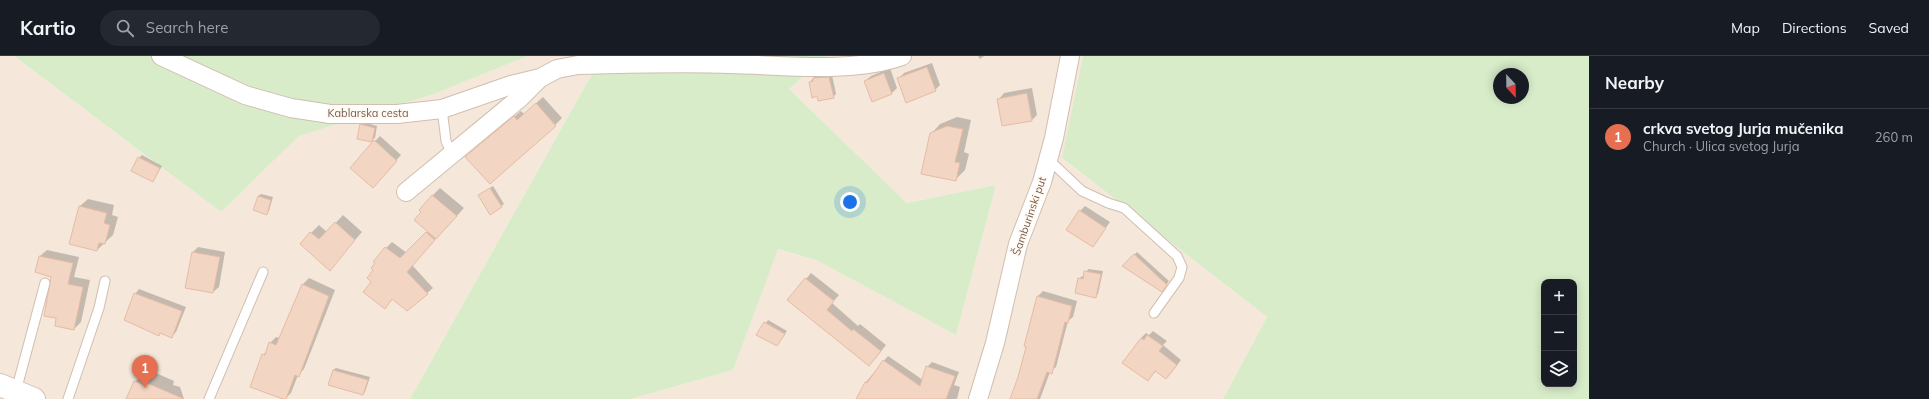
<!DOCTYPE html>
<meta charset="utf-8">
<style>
:root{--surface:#171b24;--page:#242831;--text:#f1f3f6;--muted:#9ea1a6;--line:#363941;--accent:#e76f51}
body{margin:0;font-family:Mulish,sans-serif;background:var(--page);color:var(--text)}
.controls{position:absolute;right:12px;bottom:12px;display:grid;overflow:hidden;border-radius:8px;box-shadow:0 2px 10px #0003}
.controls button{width:36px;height:36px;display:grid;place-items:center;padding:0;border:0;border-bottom:1px solid var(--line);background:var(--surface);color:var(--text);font:20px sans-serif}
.compass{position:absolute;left:1493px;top:12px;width:36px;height:36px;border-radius:50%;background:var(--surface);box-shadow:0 2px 10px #0003;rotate:158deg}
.you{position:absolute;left:850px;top:146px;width:14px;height:14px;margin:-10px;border:3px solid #fff;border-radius:50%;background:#1a73e8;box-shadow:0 0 0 6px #1a73e833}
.badge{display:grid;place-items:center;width:26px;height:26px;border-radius:50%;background:var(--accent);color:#fff;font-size:13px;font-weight:700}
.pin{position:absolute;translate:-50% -33px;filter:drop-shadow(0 1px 2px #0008)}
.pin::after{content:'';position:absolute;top:21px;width:14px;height:12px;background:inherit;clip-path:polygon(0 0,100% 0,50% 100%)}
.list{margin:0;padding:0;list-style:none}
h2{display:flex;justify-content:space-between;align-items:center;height:52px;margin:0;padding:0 16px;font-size:17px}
h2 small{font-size:13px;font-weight:400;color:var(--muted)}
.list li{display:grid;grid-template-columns:26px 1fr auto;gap:12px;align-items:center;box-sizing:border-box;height:56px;padding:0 16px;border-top:1px solid var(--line)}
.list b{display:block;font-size:15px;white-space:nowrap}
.list p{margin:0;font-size:13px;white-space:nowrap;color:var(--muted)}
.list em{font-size:13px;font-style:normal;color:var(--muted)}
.icon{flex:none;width:22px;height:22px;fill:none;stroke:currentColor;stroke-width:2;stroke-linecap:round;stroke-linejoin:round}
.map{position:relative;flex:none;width:1589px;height:343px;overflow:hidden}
header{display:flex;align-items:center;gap:24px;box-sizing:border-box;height:56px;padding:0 20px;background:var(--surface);border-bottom:1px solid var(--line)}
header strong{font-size:19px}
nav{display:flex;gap:22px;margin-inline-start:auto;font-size:14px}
.search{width:280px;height:36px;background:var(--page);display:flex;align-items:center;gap:10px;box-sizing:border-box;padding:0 14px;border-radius:22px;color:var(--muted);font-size:15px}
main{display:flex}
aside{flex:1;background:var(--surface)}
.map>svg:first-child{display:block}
</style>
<header>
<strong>Kartio</strong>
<div class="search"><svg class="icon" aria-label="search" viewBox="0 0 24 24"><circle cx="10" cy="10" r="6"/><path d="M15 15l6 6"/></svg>Search here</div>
<nav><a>Map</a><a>Directions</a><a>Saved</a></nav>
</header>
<main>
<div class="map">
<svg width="1589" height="343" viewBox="0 0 1589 343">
<rect width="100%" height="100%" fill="#fdf6ec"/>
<!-- residential -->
<path fill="#f5e8da" d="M0 0H14L221 156 299 80 434 38 528 0H602L410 343H0Z
M827 0H1083L1063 103 1267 261 1223 343H631L733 314 777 193 816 204 956 279 996 129 907 147 789 33Z"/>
<!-- green -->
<path fill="#d8ecc9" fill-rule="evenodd" d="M14 0H528L434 38 299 80 221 156Z
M602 0H827L789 33 907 147 996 129 956 279 816 204 778 193 733 314 631 343H410Z
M1083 0H1589V343H1223L1267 261 1062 102ZM1499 18H1523V42H1499ZM1544 226H1574V328H1544Z"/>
<!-- shadow -->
<path fill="#0003" d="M978 0H984L980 3Z
M932 7 940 29 935 34 898 23 904 17Z
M890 12 897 32 892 37 865 25 871 20Z
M816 19H832L836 38 833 41 818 39 810 26Z
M1032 32 1037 59 1032 64 999 43 1004 37Z
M543 41 562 62 555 69 467 101 521 55 524 58Z
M957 61 971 64 964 96 969 98 965 114 955 124 931 78 940 68Z
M363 66 377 70 375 82 372 84 361 69Z
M380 80 401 99 378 125 375 85Z
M142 99 162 110 153 125 139 102Z
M493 130 504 148 501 150 479 139Z
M440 132 464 152 412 209 433 232 407 254 393 242 385 252 372 225 375 214 386 192 392 186 407 197 429 175 433 139Z
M261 138 273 141 269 155 266 157 258 140Z
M88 143 114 149 112 159 118 161 113 179 97 194 80 150Z
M1085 150 1110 166 1093 190 1080 155Z
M343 159 362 176 330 213 311 177 319 169 327 176Z
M198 191 225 196 219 231 213 236 193 196Z
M47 194 79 201 74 221 90 224 81 266 74 273 58 261 53 220 40 200Z
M1137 196 1169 225 1164 232 1124 210Z
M1088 213 1103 215 1098 238 1095 240 1079 223 1082 220 1084 221Z
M811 217 839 239 832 247 858 270 860 268 886 289 875 303 788 244Z
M309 222 335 234 304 313 298 319 291 337 285 343 263 299 267 295 270 287 276 281 280 282 303 228Z
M139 233 186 251 176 276 171 281 160 277 158 279 135 238Z
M1043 235 1077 245 1073 261 1068 265 1056 311 1050 316 1040 343H1011L1019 321 1038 240Z
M768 264 787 275 777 289 757 279Z
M1153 275 1167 285 1163 289 1181 304 1171 317 1156 315 1148 324 1141 282 1146 277 1149 279Z
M888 300 923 324 927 311 932 306 959 316 954 329 960 331 957 343H858L866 326Z
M336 312 370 321 365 336 363 338 333 314Z
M144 316 153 320 156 317 174 325 173 329 180 331 184 343H127L135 326Z"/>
<!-- building -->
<path fill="#f3d5c3" stroke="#e6bba3" d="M927 11 936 35 906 47 897 22Z
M884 17 892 38 872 46 864 25Z
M829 21 834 42 818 45 817 40 812 42 809 26 813 25V22Z
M1027 37 1032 65 1002 70 997 43Z
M536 47 556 70 490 128 465 101 514 60 517 64Z
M360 68 375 72 372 86 357 83Z
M947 70 963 73 955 106 960 107 956 125 921 118 930 77Z
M374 84 397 105 373 132 350 112Z
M138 101 160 112 153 126 131 115Z
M490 132 502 151 490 159 478 139Z
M432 139 457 160 436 183 414 164 421 156 419 154Z
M258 140 271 144 267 159 253 154Z
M79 150 107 157 104 167 110 169 105 188 99 187 97 195 69 188Z
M1079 154 1106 172 1093 191 1066 174Z
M335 166 355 184 330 215 300 188 310 176 319 183Z
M426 176 435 184 407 216 428 238 407 255 392 243 385 253 363 236 371 226 367 222 373 214 371 212 375 207 373 206 385 191 400 202Z
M192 196 220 201 213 237 185 232Z
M1134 198 1167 229 1162 236 1122 210Z
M39 200 73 207 68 228 83 231 74 274 55 270 56 262 44 260 51 221 35 216Z
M1084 215 1101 218 1096 242 1075 237 1078 222 1083 223Z
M805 222 834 245 827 254 852 275 853 273 881 295 869 310 787 244Z
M302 228 329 240 299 321 295 319 286 343H283L250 331 262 298 265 299 269 286 276 289Z
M134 237 182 255 172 282 160 277 159 280 124 264Z
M1037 240 1072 250 1068 267 1065 266 1052 318 1047 316 1037 343H1010L1018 321 1026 291 1024 290Z
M764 266 785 278 777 290 756 279Z
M1147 279 1163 290 1159 295 1177 309 1166 323 1155 315 1148 325 1122 307 1141 282 1144 284Z
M883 304 920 330 926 310 955 320 946 343H856L865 326 867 327Z
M333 314 368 324 363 339 328 329Z
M134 325 144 329 145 326 184 343H126Z"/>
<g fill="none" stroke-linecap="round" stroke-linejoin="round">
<!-- service casing -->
<g stroke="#d1beb0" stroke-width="11">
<path id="service" d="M442 53 446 85 452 98
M1048 103 1082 135 1108 147 1124 152 1177 200 1182 211 1179 222 1154 257
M16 335 45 227
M68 343 99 252 105 225
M209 343 263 216"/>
</g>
<!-- minor casing -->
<g stroke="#d1beb0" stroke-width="20">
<path id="minor" d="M161 0 245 39 291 52 330 58H397L442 53 511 29 540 22 557 13 578 9C628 8 679 6 730 8 784 9 850 18 902 0
M406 136 521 41 540 22
M978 343 995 287 1018 188 1042 126 1054 82 1070 0"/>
</g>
<!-- secondary casing -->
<g stroke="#d6c0b0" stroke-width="24">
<path id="secondary" d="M0 329 34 343"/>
</g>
<!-- service -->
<use href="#service" stroke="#fff" stroke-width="9"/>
<!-- minor -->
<use href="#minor" stroke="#fff" stroke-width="18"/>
<!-- secondary -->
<use href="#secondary" stroke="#fff" stroke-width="22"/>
</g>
<g text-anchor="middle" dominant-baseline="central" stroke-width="3.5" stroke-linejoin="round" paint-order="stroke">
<!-- street labels -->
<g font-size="11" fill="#7a5c4d" stroke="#fffaf3">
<text x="368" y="57">Kablarska cesta</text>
<text transform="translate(1029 160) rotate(-71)">Šamburinski put</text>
</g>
</g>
</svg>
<div class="controls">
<button>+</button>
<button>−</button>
<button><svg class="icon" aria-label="layers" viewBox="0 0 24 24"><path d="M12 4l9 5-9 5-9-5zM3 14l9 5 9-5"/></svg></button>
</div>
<svg class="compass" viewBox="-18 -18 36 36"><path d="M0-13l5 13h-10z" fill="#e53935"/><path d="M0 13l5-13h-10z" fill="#9ea1a6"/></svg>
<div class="you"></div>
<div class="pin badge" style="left:145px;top:332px">1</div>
</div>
<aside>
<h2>Nearby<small></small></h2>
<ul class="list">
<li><span class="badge">1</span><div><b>crkva svetog Jurja mučenika</b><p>Church · Ulica svetog Jurja</p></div><em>260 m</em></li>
</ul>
</aside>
</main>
